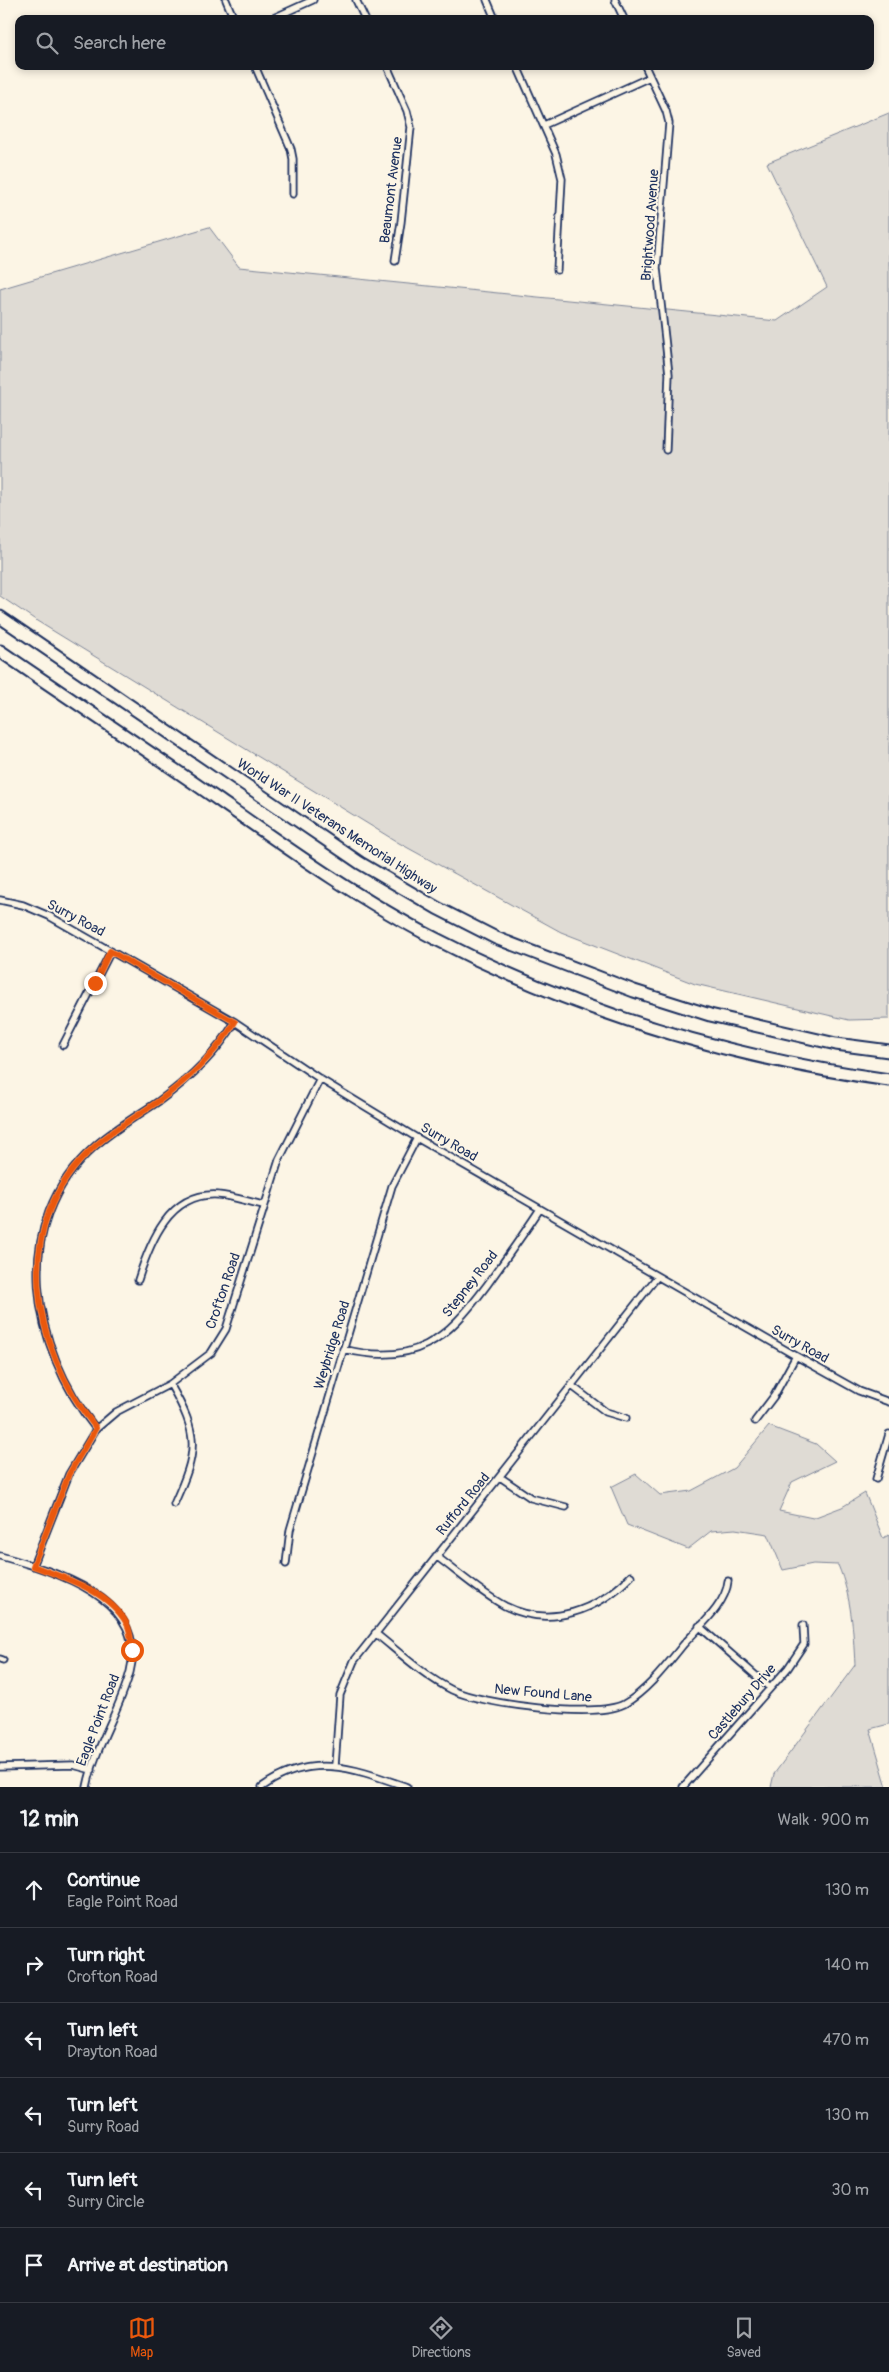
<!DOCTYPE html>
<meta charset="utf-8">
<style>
:root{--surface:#171b24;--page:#20242c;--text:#f1f3f6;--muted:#9ea1a6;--line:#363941;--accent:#ea580c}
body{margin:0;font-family:Pangolin,sans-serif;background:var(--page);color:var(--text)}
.stop{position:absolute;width:15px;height:15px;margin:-11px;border:4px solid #ea580c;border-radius:50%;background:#fff}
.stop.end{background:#ea580c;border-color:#fff;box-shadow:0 1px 5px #0008}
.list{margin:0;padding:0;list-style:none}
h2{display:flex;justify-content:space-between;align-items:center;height:65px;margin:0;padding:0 20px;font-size:21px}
h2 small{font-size:16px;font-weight:400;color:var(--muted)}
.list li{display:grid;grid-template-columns:32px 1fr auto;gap:15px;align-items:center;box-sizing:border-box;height:75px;padding:0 20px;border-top:1px solid var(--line)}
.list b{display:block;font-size:19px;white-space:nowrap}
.list p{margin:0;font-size:16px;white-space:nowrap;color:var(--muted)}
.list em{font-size:16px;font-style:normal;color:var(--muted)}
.icon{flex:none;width:28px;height:28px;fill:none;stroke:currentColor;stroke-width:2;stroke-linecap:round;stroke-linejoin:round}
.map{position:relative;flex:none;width:889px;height:1787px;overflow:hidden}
.search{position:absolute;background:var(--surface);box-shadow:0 2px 8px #0003;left:15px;right:15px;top:15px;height:55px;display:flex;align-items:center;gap:12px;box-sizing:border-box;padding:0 18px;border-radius:10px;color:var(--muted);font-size:19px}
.sheet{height:515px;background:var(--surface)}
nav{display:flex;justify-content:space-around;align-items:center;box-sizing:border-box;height:70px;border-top:1px solid var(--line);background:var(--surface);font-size:14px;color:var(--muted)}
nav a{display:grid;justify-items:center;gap:2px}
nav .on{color:var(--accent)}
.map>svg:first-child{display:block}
</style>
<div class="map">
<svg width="889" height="1787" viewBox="0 0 889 1787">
<rect width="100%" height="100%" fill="#fcf5e5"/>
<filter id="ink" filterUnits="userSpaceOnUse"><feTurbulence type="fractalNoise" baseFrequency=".02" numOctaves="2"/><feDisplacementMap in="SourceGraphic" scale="10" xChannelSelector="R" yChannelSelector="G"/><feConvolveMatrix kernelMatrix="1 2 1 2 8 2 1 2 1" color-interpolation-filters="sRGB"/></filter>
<g filter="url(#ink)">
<!-- green -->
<path fill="#dfdbd4" stroke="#7d8599" d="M889 113V1019L849 1020 695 984 561 932 399 843 37 621 0 596V289L209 227 239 267 777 321 827 287 767 163Z
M769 1426 816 1444 835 1461 792 1482 779 1511 813 1518 842 1507 865 1493 883 1538 889 1535V1724L870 1729 887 1787H771L774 1774 855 1665C853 1630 852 1598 838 1565L813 1564 783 1570 768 1534 735 1529 711 1531 688 1549 627 1525 611 1487 636 1474 660 1495 691 1491 734 1468Z"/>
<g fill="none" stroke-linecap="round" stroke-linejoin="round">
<!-- minor casing -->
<g stroke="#1b2f5e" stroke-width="9">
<path id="minor" d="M226 0 234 19
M356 0 365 19
M487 0 495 19
M615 0 624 19
M271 19 313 0
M255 66 291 149 293 159V194
M387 66 407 111 411 127 401 222 395 261
M517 66 556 154 562 179 557 270
M645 66 666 111 669 123 657 268 669 374 666 450
M544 125 650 77
M0 900 23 905 49 916 235 1022 320 1079 417 1138 796 1356 859 1391 889 1402
M63 1045 111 951
M138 1280C150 1242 169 1192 218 1195 233 1196 249 1202 263 1205
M343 1349C415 1367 446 1340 487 1285 505 1260 523 1235 540 1209
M170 1384C200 1436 198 1451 174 1504
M572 1386 606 1412 626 1418
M755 1421 774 1396 796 1356
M96 1429C31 1347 8 1224 94 1147 114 1129 137 1116 159 1101 188 1080 217 1053 235 1022
M500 1477 531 1498 566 1507
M876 1479 889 1434
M0 1556C54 1571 149 1598 130 1672 119 1712 95 1747 87 1787
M436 1556C459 1573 481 1593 505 1606 551 1629 598 1610 631 1576
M286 1564 290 1530 392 1186 417 1138
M33 1566 69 1474 96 1429 116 1412 170 1384 211 1353 226 1329 279 1160 320 1079
M699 1626 770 1688
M375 1633C399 1652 424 1676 452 1690 481 1704 595 1719 624 1704 647 1691 666 1666 683 1645 699 1627 726 1605 728 1581
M0 1659 3 1660
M335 1766 340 1695 354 1661 657 1277
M0 1767 73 1765 92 1770
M262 1787C312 1751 356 1769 407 1787
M683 1787 788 1668 804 1644 803 1625"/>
</g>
<!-- motorway casing -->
<g stroke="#1b2f5e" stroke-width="15">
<path id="motorway" d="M0 617 360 863 437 908 496 938 634 991 710 1015 836 1044 889 1051
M0 651C73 701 147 750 220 801 290 850 360 900 436 939 578 1013 730 1058 889 1080"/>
</g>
<!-- minor -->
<use href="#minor" stroke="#fcf5e5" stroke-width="5.5"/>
<!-- motorway -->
<use href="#motorway" stroke="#fcf5e5" stroke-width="11"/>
</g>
</g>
<g fill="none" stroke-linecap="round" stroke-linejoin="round" filter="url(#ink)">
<!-- route -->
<path stroke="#ea580c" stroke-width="6" d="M95 983 110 951 235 1022C218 1050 194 1074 168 1094 144 1113 117 1126 94 1147 8 1224 31 1347 96 1428L69 1474 33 1566C65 1578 109 1591 127 1624 131 1632 131 1642 132 1650"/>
</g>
<g text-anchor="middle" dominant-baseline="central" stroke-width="4" stroke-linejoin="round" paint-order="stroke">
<!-- street labels -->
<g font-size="14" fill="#1b2f5e" stroke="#fcf5e5">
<text transform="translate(391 190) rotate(-83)">Beaumont Avenue</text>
<text transform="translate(650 225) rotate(-86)">Brightwood Avenue</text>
<text transform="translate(337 826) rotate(33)">World War II Veterans Memorial Highway</text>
<text transform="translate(76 918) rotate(28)">Surry Road</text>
<text transform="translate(449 1142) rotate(30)">Surry Road</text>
<text transform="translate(470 1284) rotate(-52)">Stepney Road</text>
<text transform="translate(223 1291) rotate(-71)">Crofton Road</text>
<text transform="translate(800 1344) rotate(29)">Surry Road</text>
<text transform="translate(332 1345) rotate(-73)">Weybridge Road</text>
<text transform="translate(463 1504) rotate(-51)">Rufford Road</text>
<text transform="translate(543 1693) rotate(5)">New Found Lane</text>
<text transform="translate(742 1702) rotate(-49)">Castlebury Drive</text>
<text transform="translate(98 1720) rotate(-69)">Eagle Point Road</text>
</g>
</g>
</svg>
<div class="stop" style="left:132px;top:1650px"></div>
<div class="stop end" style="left:95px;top:983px"></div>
<div class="search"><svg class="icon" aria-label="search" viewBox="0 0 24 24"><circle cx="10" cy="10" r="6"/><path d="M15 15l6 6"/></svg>Search here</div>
</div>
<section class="sheet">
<h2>12 min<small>Walk · 900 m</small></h2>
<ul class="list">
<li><svg class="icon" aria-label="ahead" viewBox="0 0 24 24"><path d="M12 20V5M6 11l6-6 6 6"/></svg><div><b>Continue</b><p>Eagle Point Road</p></div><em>130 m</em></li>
<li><svg class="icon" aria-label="right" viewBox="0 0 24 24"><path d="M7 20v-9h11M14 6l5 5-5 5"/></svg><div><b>Turn right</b><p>Crofton Road</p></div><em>140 m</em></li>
<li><svg class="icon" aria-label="left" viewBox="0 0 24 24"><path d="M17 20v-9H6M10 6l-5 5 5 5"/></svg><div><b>Turn left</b><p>Drayton Road</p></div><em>470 m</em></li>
<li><svg class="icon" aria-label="left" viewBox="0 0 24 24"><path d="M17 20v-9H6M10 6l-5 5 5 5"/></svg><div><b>Turn left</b><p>Surry Road</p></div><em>130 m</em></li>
<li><svg class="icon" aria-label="left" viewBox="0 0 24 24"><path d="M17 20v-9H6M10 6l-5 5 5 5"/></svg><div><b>Turn left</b><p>Surry Circle</p></div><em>30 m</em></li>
<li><svg class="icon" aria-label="arrive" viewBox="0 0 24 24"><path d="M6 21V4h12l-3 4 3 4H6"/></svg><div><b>Arrive at destination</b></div></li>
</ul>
</section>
<nav>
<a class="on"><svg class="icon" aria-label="map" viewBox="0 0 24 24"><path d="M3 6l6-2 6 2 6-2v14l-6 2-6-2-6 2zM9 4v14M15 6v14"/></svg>Map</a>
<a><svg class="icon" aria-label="directions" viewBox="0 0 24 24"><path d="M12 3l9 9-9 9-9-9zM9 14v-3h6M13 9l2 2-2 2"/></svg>Directions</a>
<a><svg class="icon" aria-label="saved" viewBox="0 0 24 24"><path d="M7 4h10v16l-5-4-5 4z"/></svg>Saved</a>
</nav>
